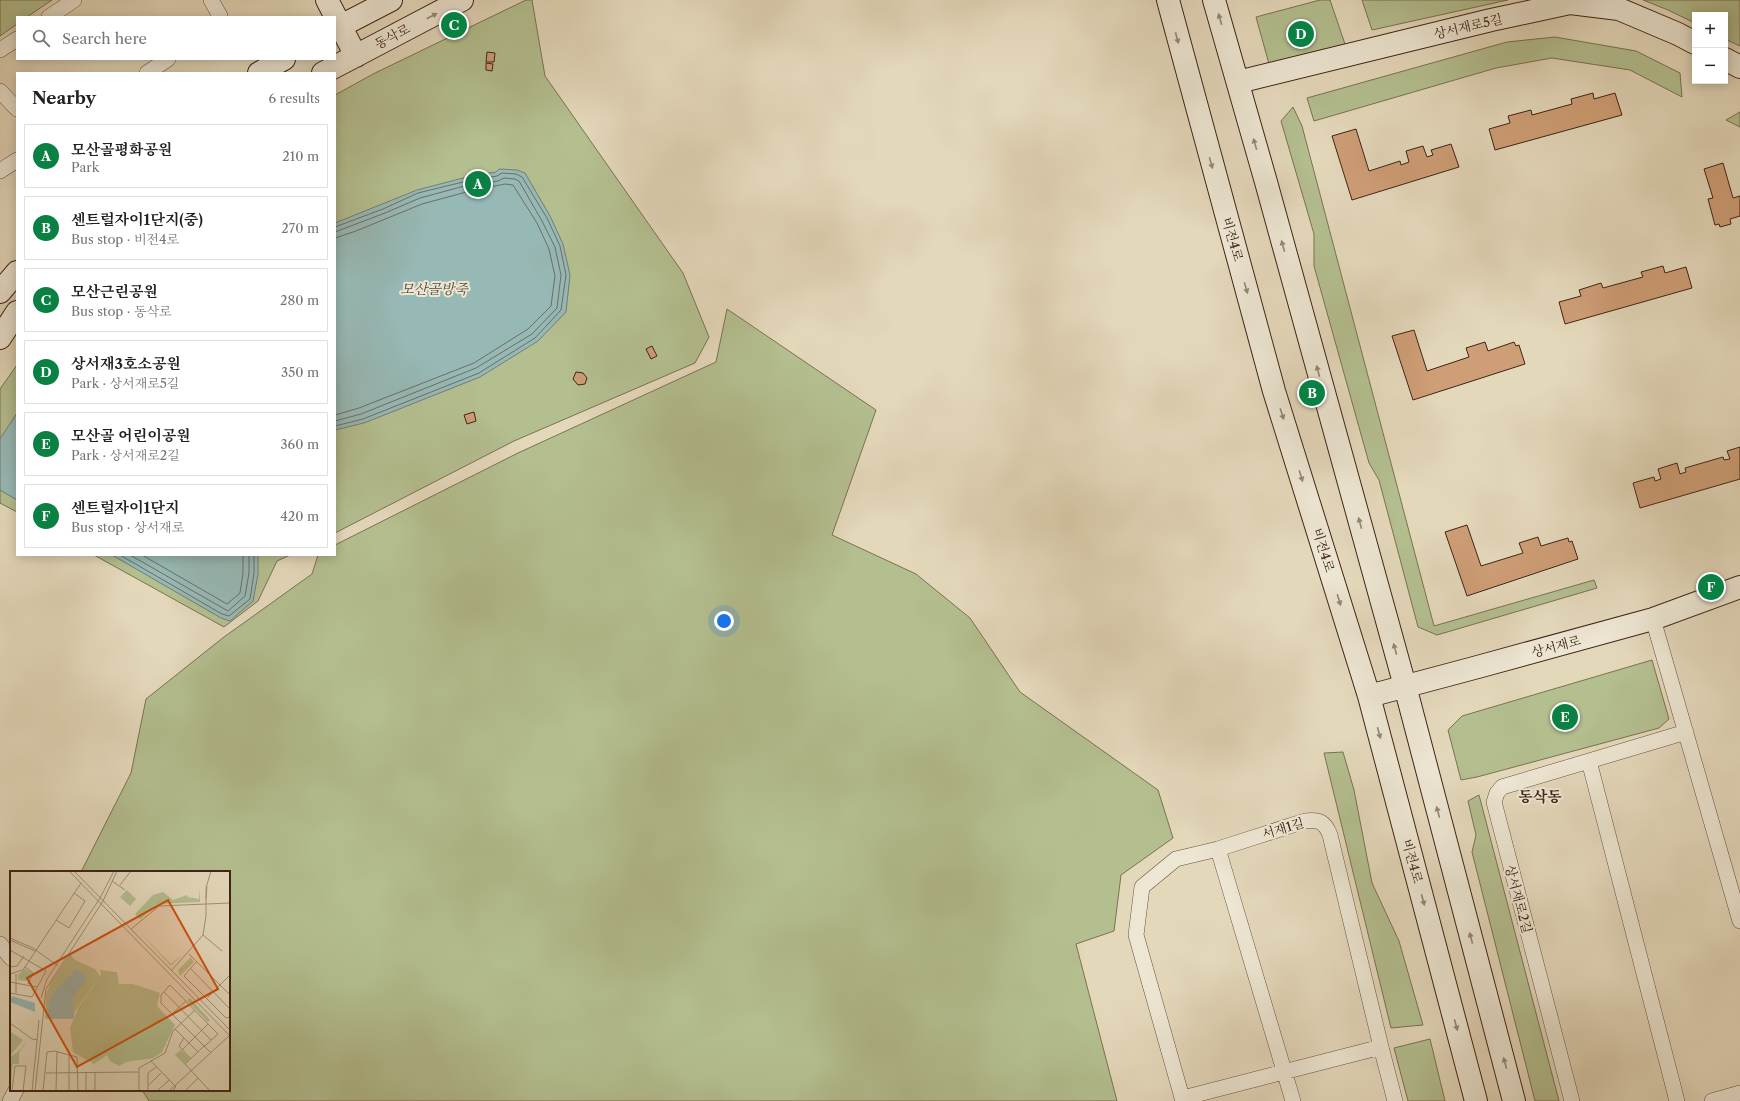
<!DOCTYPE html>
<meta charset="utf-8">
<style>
:root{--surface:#fff;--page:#f6f6f6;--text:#202124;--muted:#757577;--line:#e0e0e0;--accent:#0b8043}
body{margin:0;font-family:"Libre Caslon Text","Noto Serif KR",serif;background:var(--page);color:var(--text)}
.controls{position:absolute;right:12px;top:12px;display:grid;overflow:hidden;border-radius:0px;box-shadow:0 2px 10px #0003}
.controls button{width:36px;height:36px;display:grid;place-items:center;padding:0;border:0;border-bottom:1px solid var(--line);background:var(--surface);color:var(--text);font:20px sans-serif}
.you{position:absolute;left:724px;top:621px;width:14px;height:14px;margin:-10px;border:3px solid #fff;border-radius:50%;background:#1a73e8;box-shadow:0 0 0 6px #1a73e833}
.badge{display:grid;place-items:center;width:26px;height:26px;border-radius:50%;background:var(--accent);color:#fff;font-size:13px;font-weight:700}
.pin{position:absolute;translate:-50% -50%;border:2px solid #fff;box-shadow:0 1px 4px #0006}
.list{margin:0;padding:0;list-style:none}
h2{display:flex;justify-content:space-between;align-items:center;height:52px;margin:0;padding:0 16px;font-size:17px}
h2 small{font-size:13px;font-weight:400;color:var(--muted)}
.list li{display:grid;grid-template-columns:26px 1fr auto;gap:12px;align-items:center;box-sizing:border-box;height:64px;margin:0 8px 8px;padding:0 8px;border:1px solid var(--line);border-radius:0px}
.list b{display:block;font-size:15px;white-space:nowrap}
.list p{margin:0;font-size:13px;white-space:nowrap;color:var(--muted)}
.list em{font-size:13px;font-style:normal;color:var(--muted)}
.icon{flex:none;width:22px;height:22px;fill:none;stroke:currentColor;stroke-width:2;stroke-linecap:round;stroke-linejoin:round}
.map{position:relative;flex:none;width:1740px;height:1101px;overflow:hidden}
.search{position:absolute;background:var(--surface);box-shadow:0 2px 10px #0003;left:16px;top:16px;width:320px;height:44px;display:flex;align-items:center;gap:10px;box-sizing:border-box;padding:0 14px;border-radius:0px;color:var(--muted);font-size:15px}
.panel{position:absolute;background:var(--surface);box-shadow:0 2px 10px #0003;left:16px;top:72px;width:320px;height:484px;border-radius:0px}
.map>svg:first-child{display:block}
</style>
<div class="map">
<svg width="1740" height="1101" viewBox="0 0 1740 1101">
<rect width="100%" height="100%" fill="#e4d8bb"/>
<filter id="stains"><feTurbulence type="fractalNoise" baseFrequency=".005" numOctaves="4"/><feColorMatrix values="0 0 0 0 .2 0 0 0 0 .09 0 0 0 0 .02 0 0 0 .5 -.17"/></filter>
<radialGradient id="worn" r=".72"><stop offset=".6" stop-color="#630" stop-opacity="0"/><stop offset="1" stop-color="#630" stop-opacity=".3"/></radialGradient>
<!-- green -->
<path fill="#b4bf90" stroke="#7a7252" d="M0 0H52L27 17H17V24L0 36Z
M526 0H532L545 76 683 273 709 337 695 363 514 441 335 533V95L373 74Z
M1320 0H1330L1347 50 1271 71 1256 17Z
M1362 0H1508L1372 30Z
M1643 0H1740V46L1725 39V15H1695V23L1668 10Z
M1555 37 1636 51 1680 73 1682 97 1630 70 1552 58 1496 68 1314 121 1307 98 1507 42Z
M1293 107 1302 126 1434 626 1594 580 1597 588 1437 635 1418 627 1379 480 1369 463 1314 266V234L1281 121Z
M1740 112V127L1726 120Z
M727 309 876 410 832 535 916 574 970 618 1020 692 1158 790 1173 838 1121 875 1114 931 1076 944 1117 1101H149L142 1090H229V872H81L131 773 146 699 224 637 312 574 318 555H335V545L518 453 716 362Z
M17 365V512L0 503V389Z
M94 555H290L277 561 258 601 224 627Z
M1652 660 1669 719 1659 728 1477 777 1461 780 1448 730 1462 716Z
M1343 752 1354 790 1372 883 1399 941 1423 1025 1391 1028 1324 753Z
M1479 795 1559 1101H1535L1472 852 1476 835 1468 801Z
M1430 1039 1445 1101H1408L1394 1048Z"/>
<!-- water -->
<path fill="#97b9b6" stroke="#747d76" d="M499 169 517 170 525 173 550 216 563 244 570 275 566 312 538 341 480 377 364 423 335 430V223L417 190 467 177 496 172Z
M17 413V500L0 490V439Z
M112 555H258V574L253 601 230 621 221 618Z"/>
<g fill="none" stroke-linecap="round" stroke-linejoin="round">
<!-- shore -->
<path stroke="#6c6e66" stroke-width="1" d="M335 227 383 209 418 193 467 181 497 176 502 173 516 174 522 177 547 218 560 246 566 275 561 310 535 338 479 373 363 419 335 426
M335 232 385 213 420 198 468 185 498 181 504 178 515 179 519 181 542 221 555 247 561 275 557 308 532 334 476 368 361 414 335 421
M335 238 356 231 422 204 470 191 505 184 513 185 537 223 549 249 555 276 551 306 528 329 474 363 359 408 335 415
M120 555 222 614 229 616 250 599 254 573V555
M130 555 228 611 245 596 249 573V555
M142 555 227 604 240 593 243 573V555"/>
</g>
<!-- building -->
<path fill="#ce9e76" stroke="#402415" d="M487 52 495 53 494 62H486Z
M486 63 493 64 492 71 486 70Z
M1593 93 1594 99 1615 93 1622 115 1495 150 1489 129 1510 123 1508 116 1531 110 1532 115 1572 104 1571 99Z
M1356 129 1369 171 1400 161 1401 165 1409 162 1406 151 1423 146 1427 157 1433 155 1431 150 1451 144 1459 167 1352 200 1332 136Z
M1723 163 1733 198 1740 196V216L1730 219 1731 224 1720 227 1719 224 1715 225 1708 199 1713 198 1704 169Z
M1663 266 1665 273 1686 267 1692 288 1565 324 1559 302 1581 296 1579 290 1601 283 1603 288 1643 277 1641 272Z
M1414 330 1427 371 1469 357 1466 348 1485 342 1488 351 1514 342 1516 346 1519 345 1525 364 1413 400 1392 336Z
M652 346 657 356 651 359 646 349Z
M576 372 583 373 587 378 585 384 578 385 573 379Z
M474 412 476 421 467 424 464 415Z
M1740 447V479L1640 508 1633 483 1654 477 1655 481 1661 479 1658 469 1677 463 1680 474 1686 472 1685 468 1723 457 1724 460 1730 459 1727 451Z
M1467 525 1481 566 1523 553 1519 543 1538 537 1541 546 1568 538 1569 542 1572 541 1578 559 1467 596 1445 532Z"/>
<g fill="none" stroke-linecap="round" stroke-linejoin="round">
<!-- street casing -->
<g stroke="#69513e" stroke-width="16">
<path id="street" d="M211 0 220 16V17
M49 17 74 0
M0 50 17 39
M147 73 168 59
M0 91 17 109
M0 171 17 160
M1653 619 1740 921
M1589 761 1677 1101
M1218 849 1293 1101
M0 944 11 958
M1183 1098 1381 1047
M10 1101 16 1090
M1183 1101 1136 935 1142 887 1176 859 1218 849 1305 821C1319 819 1325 822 1330 835L1381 1047 1395 1101
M1572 1101 1494 802 1497 793 1502 787 1686 732
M1712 1101 1740 1093"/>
</g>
<!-- secondary casing -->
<g stroke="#402415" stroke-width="24">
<path id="secondary" d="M327 0 356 56
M1168 0 1274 391 1369 696 1476 1101
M1214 0 1266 182 1405 686 1514 1101
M335 29 391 0
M1725 59 1740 67
M259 73 284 59
M323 73 462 0
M1238 82 1491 20 1570 3 1619 9 1678 34 1695 43
M0 292 17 272
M0 338 17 312
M1369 696 1474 668 1653 619 1740 587"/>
</g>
<!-- street -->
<use href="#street" stroke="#ede6d3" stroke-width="15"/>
<!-- secondary -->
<use href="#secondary" stroke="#ede6d3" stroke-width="22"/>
</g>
<!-- one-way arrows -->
<defs><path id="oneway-solid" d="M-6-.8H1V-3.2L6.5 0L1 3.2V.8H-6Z"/></defs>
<g fill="#968574">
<use href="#oneway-solid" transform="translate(432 16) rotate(-28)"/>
<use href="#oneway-solid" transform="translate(1220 19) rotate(-106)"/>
<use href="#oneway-solid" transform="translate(1177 38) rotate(75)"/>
<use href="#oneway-solid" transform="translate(1255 144) rotate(-106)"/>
<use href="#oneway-solid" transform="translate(1211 163) rotate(74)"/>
<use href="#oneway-solid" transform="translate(1283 246) rotate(-105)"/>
<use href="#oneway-solid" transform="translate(1246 288) rotate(74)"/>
<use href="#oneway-solid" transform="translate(1318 371) rotate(-105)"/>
<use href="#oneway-solid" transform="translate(1282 414) rotate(72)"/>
<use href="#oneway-solid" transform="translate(1301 476) rotate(73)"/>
<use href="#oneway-solid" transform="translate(1360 523) rotate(-105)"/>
<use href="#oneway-solid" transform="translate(1339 600) rotate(73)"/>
<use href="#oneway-solid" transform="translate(1395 649) rotate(-105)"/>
<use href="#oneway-solid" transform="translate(1379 733) rotate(75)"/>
<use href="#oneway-solid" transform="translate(1438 812) rotate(-105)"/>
<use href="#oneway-solid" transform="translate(1423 900) rotate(75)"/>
<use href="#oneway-solid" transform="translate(1471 938) rotate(-105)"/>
<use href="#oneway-solid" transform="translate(1456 1025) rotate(75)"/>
<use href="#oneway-solid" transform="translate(1505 1063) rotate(-105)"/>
</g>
<g text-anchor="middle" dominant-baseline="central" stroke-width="4" stroke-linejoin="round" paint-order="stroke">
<!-- street labels -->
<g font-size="13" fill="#402415" stroke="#ede6d3">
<text transform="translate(1468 26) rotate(-13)">상서재로5길</text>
<text transform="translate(392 36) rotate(-28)">동삭로</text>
<text transform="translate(1233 239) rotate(74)">비전4로</text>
<text transform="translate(1324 550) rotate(73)">비전4로</text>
<text transform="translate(1556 646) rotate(-15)">상서재로</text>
<text transform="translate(1283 828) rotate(-17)">서재1길</text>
<text transform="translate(1413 861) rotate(75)">비전4로</text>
<text transform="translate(1519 899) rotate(75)">상서재로2길</text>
</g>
<!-- water labels -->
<g font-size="14" font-style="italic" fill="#56493d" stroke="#ede6d3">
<text x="434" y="289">모산골방죽</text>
</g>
<!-- quarter labels -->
<g font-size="15" font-weight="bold" fill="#402415" stroke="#ede6d3">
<text x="1540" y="796">동삭동</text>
</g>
</g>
<!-- overview -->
<g transform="translate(10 871)">
<rect width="220" height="220" fill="#e4d8bb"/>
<path d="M190 17V31L148 33 130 48 125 43 143 24 153 21 163 29 177 24 178 26 189 28ZM117 19 126 28 120 35 110 26ZM127 58 161 93 173 83 162 94H160ZM60 83 65 89 85 98 90 105 65 140 63 148H35L36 124 41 111ZM181 86 184 91 170 105 168 99ZM15 98 22 102 18 110 8 109V104ZM90 99 107 101 109 113H123L150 122 147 135 165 154 152 181 143 187 116 191 109 195 100 190 97 184 84 193 63 181 60 157 68 137 91 104ZM180 127 200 149 198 151 177 129ZM1 161 13 169 0 185V163ZM18 168 9 182V193H3L0 219V186L9 180ZM171 179 180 188 174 193 165 184Z" fill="#b4bf90"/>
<path d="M67 97 77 107 62 128 64 147H37L40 126ZM2 125 25 132V141L0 131Z" fill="#97b9b6"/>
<path fill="none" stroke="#a29079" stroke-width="1" d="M59 0 220 165M64 0 220 159M102 10 115 19M110 14 121 0M196 28 197 16M46 49 59 57 75 30 64 22M121 58 149 35 220 32M193 64 212 80M0 67 23 77 48 95M0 69 25 80M0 79 36 100 22 126 0 122M179 83 220 124M187 90 174 105 216 147 220 146M0 96 7 95 14 85M15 96 23 102 18 113M180 97 220 138M161 100 193 64 196 45V17L201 0M0 103 13 99 71 12M0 111 27 116M154 121 201 169M6 122V103M31 127 37 108 90 27 104 0M196 128 220 104M162 143 176 130M0 152 22 168 28 169M165 158 188 181M174 167 169 175 181 188M172 179 198 153M59 183V220M141 190 166 216 162 220M76 201V220M85 201V220M36 202 128 201M139 214 151 202M2 220 5 195H16L13 220M22 220 29 149M25 220 36 118 93 30 107 0M33 220 37 181 44 180 67 186 68 220M46 220 47 180M129 220V197L155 182 163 160 185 139M138 220V202L146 196M147 220 159 209M159 220 220 164M175 220 188 207M200 220 175 193 193 176 194 175 196 174 208 163 160 114 151 124V132L201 182"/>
<path fill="#cf510d" fill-opacity="0.15" stroke="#cf510d" stroke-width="2" d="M158 29 208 118 67 196 17 107Z"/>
<rect width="220" height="220" fill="none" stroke="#402415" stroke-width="2"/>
</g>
<rect width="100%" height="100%" filter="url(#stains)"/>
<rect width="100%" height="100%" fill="url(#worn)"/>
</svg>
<div class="controls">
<button>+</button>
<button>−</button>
</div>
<div class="you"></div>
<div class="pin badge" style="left:478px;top:184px">A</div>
<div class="pin badge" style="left:1312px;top:393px">B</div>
<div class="pin badge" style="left:454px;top:25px">C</div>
<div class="pin badge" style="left:1301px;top:34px">D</div>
<div class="pin badge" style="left:1565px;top:717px">E</div>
<div class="pin badge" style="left:1711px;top:587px">F</div>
<div class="search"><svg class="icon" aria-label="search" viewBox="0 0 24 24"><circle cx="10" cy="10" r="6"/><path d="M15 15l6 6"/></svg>Search here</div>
<section class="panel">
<h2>Nearby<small>6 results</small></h2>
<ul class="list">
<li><span class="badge">A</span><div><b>모산골평화공원</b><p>Park</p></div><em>210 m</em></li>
<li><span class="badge">B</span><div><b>센트럴자이1단지(중)</b><p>Bus stop · 비전4로</p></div><em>270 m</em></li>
<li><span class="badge">C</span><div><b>모산근린공원</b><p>Bus stop · 동삭로</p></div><em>280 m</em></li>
<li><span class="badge">D</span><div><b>상서재3호소공원</b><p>Park · 상서재로5길</p></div><em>350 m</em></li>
<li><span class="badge">E</span><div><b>모산골 어린이공원</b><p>Park · 상서재로2길</p></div><em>360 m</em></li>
<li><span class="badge">F</span><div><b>센트럴자이1단지</b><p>Bus stop · 상서재로</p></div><em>420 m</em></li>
</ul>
</section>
</div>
